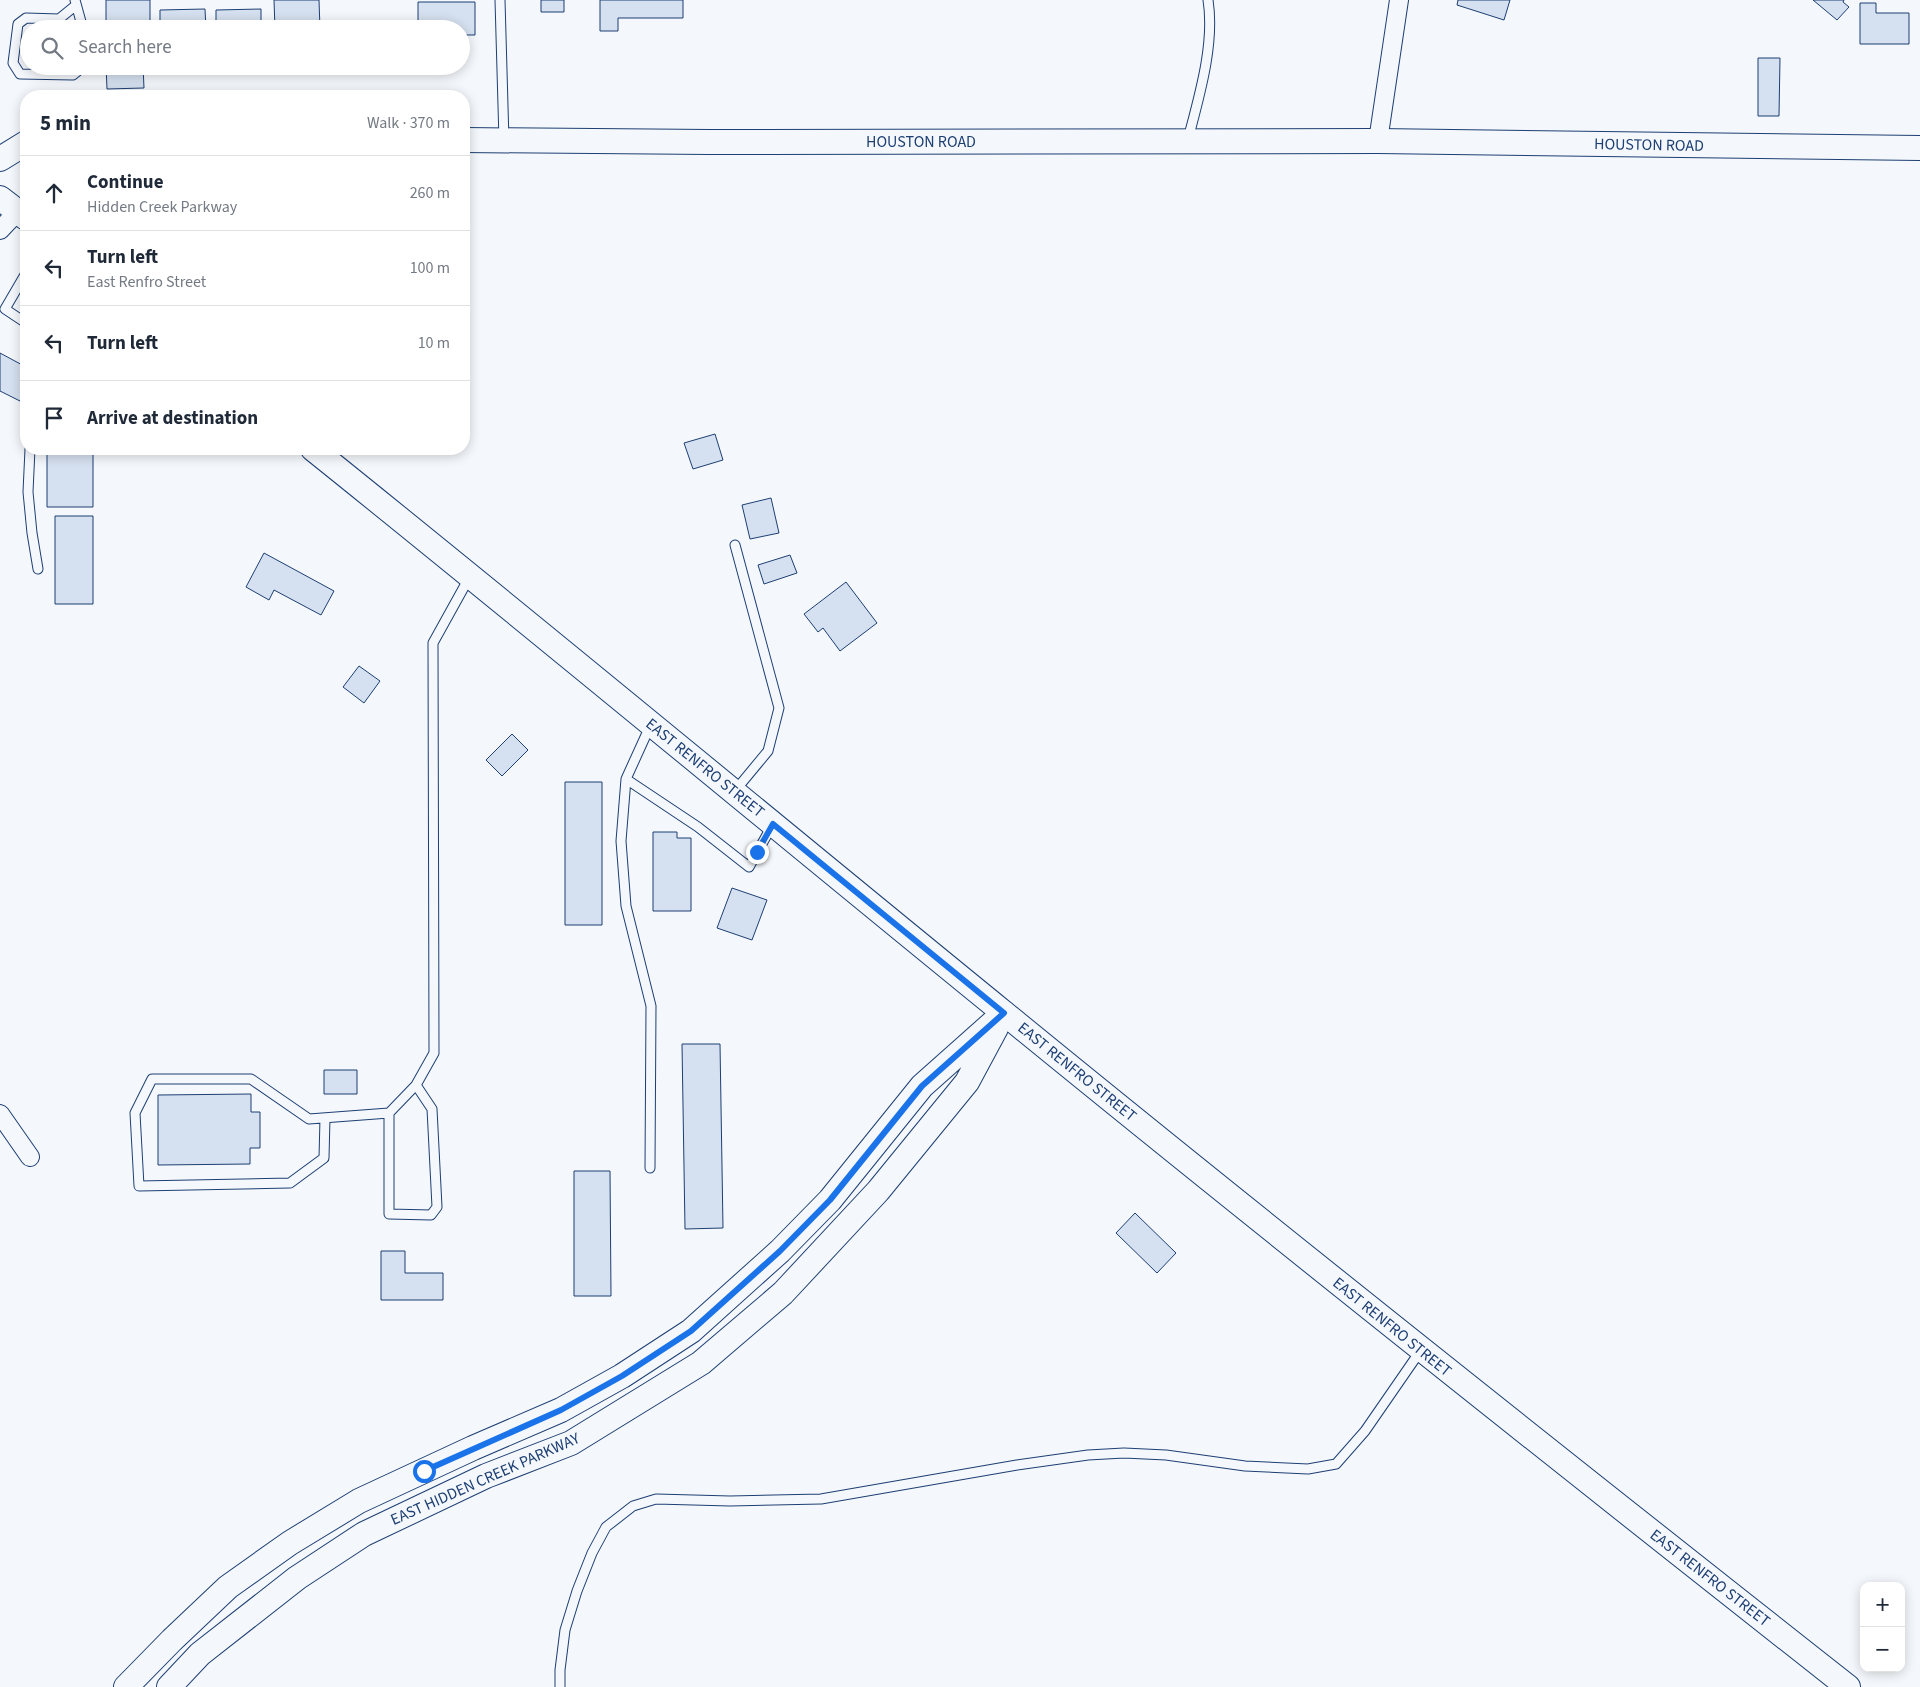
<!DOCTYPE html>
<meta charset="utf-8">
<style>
:root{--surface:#fff;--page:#f2f2f3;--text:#1f2937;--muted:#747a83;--line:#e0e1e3}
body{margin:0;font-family:"Source Sans 3",sans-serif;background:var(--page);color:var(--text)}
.controls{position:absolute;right:15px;bottom:15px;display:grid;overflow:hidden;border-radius:10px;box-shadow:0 2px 12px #0003}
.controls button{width:45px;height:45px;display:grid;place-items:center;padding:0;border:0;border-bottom:1px solid var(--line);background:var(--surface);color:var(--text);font:25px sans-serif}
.stop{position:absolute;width:15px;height:15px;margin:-11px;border:4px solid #1a73e8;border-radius:50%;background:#fff}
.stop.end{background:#1a73e8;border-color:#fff;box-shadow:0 1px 5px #0008}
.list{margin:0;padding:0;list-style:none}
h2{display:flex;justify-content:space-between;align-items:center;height:65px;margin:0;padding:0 20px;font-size:21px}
h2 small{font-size:16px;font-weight:400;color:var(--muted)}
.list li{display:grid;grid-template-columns:32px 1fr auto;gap:15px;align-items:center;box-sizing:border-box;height:75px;padding:0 20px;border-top:1px solid var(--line)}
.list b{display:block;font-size:19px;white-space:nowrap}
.list p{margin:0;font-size:16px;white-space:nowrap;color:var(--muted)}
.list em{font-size:16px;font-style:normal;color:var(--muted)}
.icon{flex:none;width:28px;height:28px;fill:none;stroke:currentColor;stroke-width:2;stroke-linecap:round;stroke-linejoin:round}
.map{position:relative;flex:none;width:1920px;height:1687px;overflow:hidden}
.search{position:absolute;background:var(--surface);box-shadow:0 2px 12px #0003;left:20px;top:20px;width:450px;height:55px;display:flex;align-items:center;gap:12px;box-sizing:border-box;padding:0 18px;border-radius:28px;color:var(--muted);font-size:19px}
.panel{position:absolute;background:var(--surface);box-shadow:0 2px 12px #0003;left:20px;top:90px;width:450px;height:365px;border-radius:20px}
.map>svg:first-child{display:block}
</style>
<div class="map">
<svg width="1920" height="1687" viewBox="0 0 1920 1687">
<rect width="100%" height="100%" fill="#f4f7fb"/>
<!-- building -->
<path fill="#d5e0f0" stroke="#1d3f73" d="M106 0H150V29H106Z
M274 0H319L320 29H275Z
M541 0H564V12H541Z
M600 0H683V18H618V31H600Z
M1458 0H1510L1504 20 1457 5Z
M1813 0H1844L1843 2 1849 7 1837 20Z
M418 2H475V35H461V29H418Z
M1860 3H1876V13H1909V44H1860Z
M205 9 206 29H160V10Z
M261 9V29H216V10Z
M1758 58H1780L1779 116H1758Z
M106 66H143L144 88 107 89Z
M0 353 26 367V389L20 401 0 391Z
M715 434 723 460 693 469 684 443Z
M47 449H93V507H47Z
M771 498 779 533 750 539 742 505Z
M55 516H93V604H55Z
M264 553 334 591 321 615 274 590 269 600 246 587Z
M790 555 797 573 764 584 758 565Z
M846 582 877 623 840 651 823 628 818 632 804 614Z
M359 666 380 681 364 703 343 687Z
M512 734 528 750 502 776 486 760Z
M565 782H602V925H565Z
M653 832H677V838H691V911H653Z
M732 888 767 900 752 940 717 928Z
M682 1044H720L723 1228 685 1229Z
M324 1070H357V1094H324Z
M251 1094V1112H260V1148H250V1164L158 1165V1095Z
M574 1171H610L611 1296H574Z
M1135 1213 1176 1253 1157 1273 1116 1233Z
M381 1251H405V1273H443V1300H381Z"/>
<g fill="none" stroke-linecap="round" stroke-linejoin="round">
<!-- lane casing -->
<g stroke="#1d3f73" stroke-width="11">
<path id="lane" d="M75 0 83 29
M500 0 504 141
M75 6 59 19 26 18 18 24 13 63 20 74 73 75 84 66
M1188 139C1199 97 1215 44 1208 0
M26 273 5 309 26 323
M30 449 28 492 32 533 38 569
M626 779 698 827 749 867 773 824
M734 792 768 751 779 708 735 545
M389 1113V1214L431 1215 437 1207 432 1109 416 1085
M325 1118 324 1158 290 1183 139 1186 135 1113 152 1079H251L309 1119 389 1113 416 1085 434 1053 433 643 469 578
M650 1168 651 1006 626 906 621 841 626 779 651 724
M560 1687V1670L565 1630 577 1591 592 1553 606 1527 633 1506 656 1499 730 1501 821 1499 1017 1465 1088 1455 1124 1453 1166 1455 1245 1466 1308 1469 1336 1464 1365 1431 1421 1350"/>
</g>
<!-- street casing -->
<g stroke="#1d3f73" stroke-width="20">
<path id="street" d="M1378 141 1399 0
M0 230 18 211
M0 1114 30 1157"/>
</g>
<!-- secondary casing -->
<g stroke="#1d3f73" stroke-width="26">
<path id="secondary" d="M464 140 709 142 1378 141 1920 148
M0 159 26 143
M0 198 26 218
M313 449C545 635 773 825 1004 1013 1283 1241 1565 1464 1848 1687
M126 1687 172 1640 228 1587 290 1543 359 1501 473 1448 561 1410 622 1376 691 1331 780 1251 830 1200 922 1086 1004 1013
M169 1687 200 1654 297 1578 364 1534 486 1476 571 1443 701 1363 783 1293 878 1191 967 1082 996 1028"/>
</g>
<!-- lane -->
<use href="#lane" stroke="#f4f7fb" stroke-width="9"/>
<!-- street -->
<use href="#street" stroke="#f4f7fb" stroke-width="18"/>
<!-- secondary -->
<use href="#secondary" stroke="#f4f7fb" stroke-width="24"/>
</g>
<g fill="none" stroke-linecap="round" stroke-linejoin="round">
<!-- route -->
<path stroke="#1a73e8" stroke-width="6" d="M424 1471 561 1410 622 1376 691 1331 780 1251 830 1200 922 1086 1004 1013 773 824 757 852"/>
</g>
<g text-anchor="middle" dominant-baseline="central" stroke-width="4" stroke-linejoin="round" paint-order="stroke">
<!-- street labels -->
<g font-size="16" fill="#1d3f73" stroke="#f4f7fb">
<text x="921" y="142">HOUSTON ROAD</text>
<text transform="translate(1649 145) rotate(1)">HOUSTON ROAD</text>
<text transform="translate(705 768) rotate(39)">EAST RENFRO STREET</text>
<text transform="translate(1077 1072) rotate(39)">EAST RENFRO STREET</text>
<text transform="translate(1392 1327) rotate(39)">EAST RENFRO STREET</text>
<text transform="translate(485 1479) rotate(-24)">EAST HIDDEN CREEK PARKWAY</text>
<text transform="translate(1710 1578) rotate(38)">EAST RENFRO STREET</text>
</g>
</g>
</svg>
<div class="controls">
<button>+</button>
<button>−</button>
</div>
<div class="stop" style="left:424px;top:1471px"></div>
<div class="stop end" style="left:757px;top:852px"></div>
<div class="search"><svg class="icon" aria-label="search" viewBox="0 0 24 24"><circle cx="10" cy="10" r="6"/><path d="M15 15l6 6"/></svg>Search here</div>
<section class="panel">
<h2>5 min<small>Walk · 370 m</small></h2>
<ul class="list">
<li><svg class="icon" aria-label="ahead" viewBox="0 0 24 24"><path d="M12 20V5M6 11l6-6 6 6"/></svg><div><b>Continue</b><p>Hidden Creek Parkway</p></div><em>260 m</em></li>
<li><svg class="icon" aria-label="left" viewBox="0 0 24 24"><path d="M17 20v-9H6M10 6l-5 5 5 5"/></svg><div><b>Turn left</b><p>East Renfro Street</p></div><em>100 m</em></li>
<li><svg class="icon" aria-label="left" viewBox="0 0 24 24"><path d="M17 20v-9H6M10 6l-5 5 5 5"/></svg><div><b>Turn left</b></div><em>10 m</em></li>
<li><svg class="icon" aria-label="arrive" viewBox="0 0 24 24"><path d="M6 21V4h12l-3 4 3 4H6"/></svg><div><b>Arrive at destination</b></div></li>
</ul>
</section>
</div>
